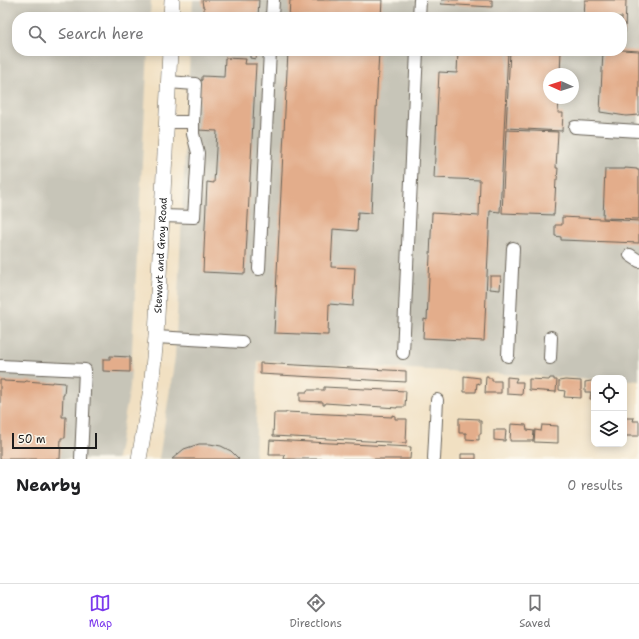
<!DOCTYPE html>
<style>
:root{--surface:#fff;--page:#f2f2f2;--text:#202124;--muted:#757577;--line:#e0e0e0;--accent:#7c3aed}
body{margin:0;font-family:"Shantell Sans",sans-serif;background:var(--page);color:var(--text)}
.controls{position:absolute;right:12px;bottom:12px;display:grid;overflow:hidden;border-radius:8px;box-shadow:0 2px 10px #0003}
.controls button{width:36px;height:36px;display:grid;place-items:center;padding:0;border:0;border-bottom:1px solid var(--line);background:var(--surface);color:var(--text);font:20px sans-serif}
.compass{position:absolute;left:543px;top:68px;width:36px;height:36px;border-radius:50%;background:var(--surface);box-shadow:0 2px 10px #0003;rotate:273deg}
.scale{position:absolute;left:12px;bottom:10px;width:85px;box-sizing:border-box;padding-left:4px;border:2px solid #1c1c1c;border-top:0;font-size:11px;line-height:14px;white-space:nowrap;color:#1c1c1c;-webkit-text-stroke:3px #fbf7ec;paint-order:stroke}
.list{margin:0;padding:0;list-style:none}
h2{display:flex;justify-content:space-between;align-items:center;height:52px;margin:0;padding:0 16px;font-size:17px}
h2 small{font-size:13px;font-weight:400;color:var(--muted)}
.icon{flex:none;width:22px;height:22px;fill:none;stroke:currentColor;stroke-width:2;stroke-linecap:round;stroke-linejoin:round}
.map{position:relative;flex:none;width:639px;height:459px;overflow:hidden}
.search{position:absolute;background:var(--surface);box-shadow:0 2px 10px #0003;left:12px;right:12px;top:12px;height:44px;display:flex;align-items:center;gap:10px;box-sizing:border-box;padding:0 14px;border-radius:16px;color:var(--muted);font-size:15px}
.sheet{height:124px;background:var(--surface)}
nav{display:flex;justify-content:space-around;align-items:center;box-sizing:border-box;height:56px;border-top:1px solid var(--line);background:var(--surface);font-size:11px;color:var(--muted)}
nav a{display:grid;justify-items:center;gap:2px}
nav .on{color:var(--accent)}
.map>svg:first-child{display:block}
</style>
<div class="map">
<svg width="639" height="459" viewBox="0 0 639 459">
<rect width="100%" height="100%" fill="#fbf7ec"/>
<filter id="ink" filterUnits="userSpaceOnUse"><feTurbulence type="fractalNoise" baseFrequency=".025" numOctaves="2"/><feDisplacementMap in="SourceGraphic" scale="8" xChannelSelector="R" yChannelSelector="G"/><feConvolveMatrix kernelMatrix="1 2 1 2 8 2 1 2 1" color-interpolation-filters="sRGB"/></filter>
<filter id="wash" filterUnits="userSpaceOnUse"><feTurbulence type="fractalNoise" baseFrequency=".012" numOctaves="4" result="noise"/><feDisplacementMap in="SourceGraphic" scale="16" xChannelSelector="R" yChannelSelector="G"/><feGaussianBlur stdDeviation="0.9" result="paint"/><feColorMatrix in="noise" values="0 0 0 0 0 0 0 0 0 0 0 0 0 0 0 0 0 1.4 0 .05"/><feComposite in="paint" operator="in"/></filter>
<g filter="url(#wash)">
<rect width="100%" height="100%" fill="#f1e0c2"/>
<!-- industrial -->
<path fill="#c7c5b8" fill-rule="evenodd" d="M0 0H151L150 17H17V51H148L130 387 117 459H0Z
M193 0H639V381L624 380V378L594 379 258 361 255 459H159L175 357 190 51H622V17H192ZM549 74H573V98H549Z"/>
<g id="blocks">
<!-- building -->
<path fill="#e3ad8b" d="M202 0H259L258 17H204V7H203Z
M290 0H382L381 17H289Z
M442 0H492V7L441 4Z
M585 0H626L625 33 622 32V17H584Z
M622 50 639 51V115L626 116 600 112 603 51Z
M250 51H257L256 59 250 58Z
M288 51H379L371 213 358 212 357 231 333 229 331 267 355 268 353 306 329 304 328 335H326L274 333Z
M458 51H508L500 212 490 211 484 341 423 338 424 319 427 320 432 213 479 216 480 180 434 178 439 72 457 73Z
M510 51H561L560 74H549V98H559L558 113H563L562 131 506 128Z
M225 58 246 59 245 64H256L245 274 203 272 207 182 214 183 217 131 198 130 201 80H202V76L224 77Z
M506 130 558 132 556 168H558L557 180H556L554 215 502 213Z
M625 168 637 169V170H639V219L603 218 605 169H625Z
M562 217 639 221V243L561 240V237L555 236V225H562Z
M490 276H501L500 290 490 289Z
M110 356 130 357V372L103 371V359H110Z
M260 363 406 371V382L260 374Z
M464 376 480 378V384L477 383 476 392H464Z
M486 376H488V378H492V381H501V393H485Z
M507 377 517 378 515 382H523L522 395 507 394Z
M550 378H554V380H557L556 392 529 390V379L549 380Z
M0 380H4V381L25 382 26 381 52 383V382L65 383 64 395H63L62 417H66L65 438H61L60 459H0Z
M565 380 581 381V398L564 397 565 391 559 390V381Z
M591 381 594 382V399H590L591 392H585V382Z
M324 387 406 391 405 407H397V408L325 403V405H323V402L300 401V392H307V390H324Z
M286 412 392 417V415L395 416V419H407L406 443 273 436 274 413H286Z
M459 418 479 419V421H481V434H479V440L466 439V433H459Z
M624 418H634L633 421H639V436H624Z
M511 424 526 425 527 430 534 431 533 441H510Z
M542 425 558 426V443L534 442 535 430 541 431Z
M494 430H506L505 441 494 440Z
M270 440 411 447 410 459H284L285 455H269Z
M199 444H210L221 446 231 451 239 459H172L184 449Z
M461 454H476V459H461Z"/>
</g>
</g>
<g filter="url(#ink)">
<use href="#blocks" fill-opacity="0" stroke="#676156" stroke-width="1"/>
<g fill="none" stroke-linecap="round" stroke-linejoin="round">
<!-- minor casing -->
<g stroke="#676156" stroke-width="14">
<path id="minor" d="M272 17 273 0
M419 17 420 0
M166 122H193L195 84 168 82
M575 127 639 131
M162 216 194 217 198 153 193 134V122
M630 255 639 261
M259 269 270 51
M156 337 242 342
M403 353 417 51
M508 356 513 248
M550 358 551 337
M0 366 85 370 81 459
M434 459 437 400"/>
</g>
<!-- major casing -->
<g stroke="#676156" stroke-width="16">
<g id="major">
<path d="M171 17 172 0"/>
<path id="s1" d="M139 459 151 389 156 337 170 51"/>
</g>
</g>
<!-- minor -->
<use href="#minor" stroke="#fff" stroke-width="12"/>
<!-- major -->
<use href="#major" stroke="#fff" stroke-width="15"/>
</g>
</g>
<g text-anchor="middle" dominant-baseline="central" stroke-width="3" stroke-linejoin="round" paint-order="stroke">
<!-- street labels -->
<g font-size="10" fill="#1c1c1c" stroke="#fbf7ec">
<text stroke="none"><textPath href="#s1" startOffset="205">Stewart and Gray Road</textPath></text>
</g>
</g>
</svg>
<div class="controls">
<button><svg class="icon" aria-label="locate" viewBox="0 0 24 24"><circle cx="12" cy="12" r="6"/><path d="M12 2v4M12 18v4M2 12h4M18 12h4"/></svg></button>
<button><svg class="icon" aria-label="layers" viewBox="0 0 24 24"><path d="M12 4l9 5-9 5-9-5zM3 14l9 5 9-5"/></svg></button>
</div>
<svg class="compass" viewBox="-18 -18 36 36"><path d="M0-13l5 13h-10z" fill="#e53935"/><path d="M0 13l5-13h-10z" fill="#757577"/></svg>
<div class="scale">50 m</div>
<div class="search"><svg class="icon" aria-label="search" viewBox="0 0 24 24"><circle cx="10" cy="10" r="6"/><path d="M15 15l6 6"/></svg>Search here</div>
</div>
<section class="sheet">
<h2>Nearby<small>0 results</small></h2>
<ul class="list">
</ul>
</section>
<nav>
<a class="on"><svg class="icon" aria-label="map" viewBox="0 0 24 24"><path d="M3 6l6-2 6 2 6-2v14l-6 2-6-2-6 2zM9 4v14M15 6v14"/></svg>Map</a>
<a><svg class="icon" aria-label="directions" viewBox="0 0 24 24"><path d="M12 3l9 9-9 9-9-9zM9 14v-3h6M13 9l2 2-2 2"/></svg>Directions</a>
<a><svg class="icon" aria-label="saved" viewBox="0 0 24 24"><path d="M7 4h10v16l-5-4-5 4z"/></svg>Saved</a>
</nav>
